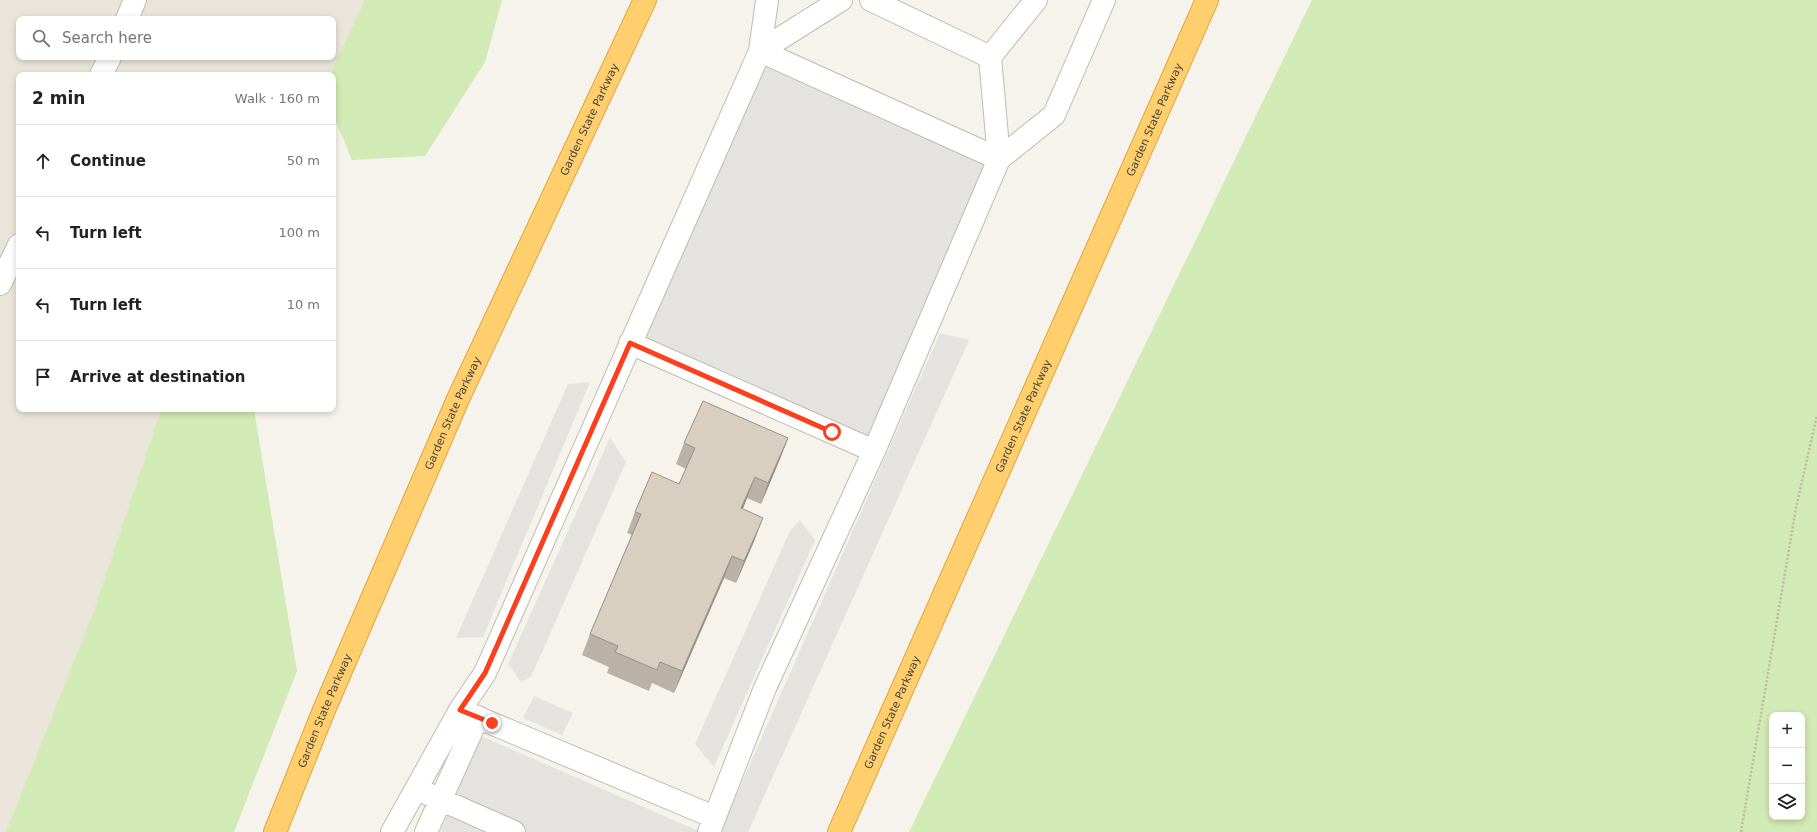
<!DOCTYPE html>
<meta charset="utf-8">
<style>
:root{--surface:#fff;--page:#f6f6f6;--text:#222;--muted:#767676;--line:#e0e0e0}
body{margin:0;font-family:"DejaVu Sans",sans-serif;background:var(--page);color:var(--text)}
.controls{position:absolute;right:12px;bottom:12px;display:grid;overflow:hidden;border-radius:8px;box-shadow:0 2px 6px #0003}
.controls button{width:36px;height:36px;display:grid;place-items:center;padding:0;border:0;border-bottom:1px solid var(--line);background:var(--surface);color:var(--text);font:20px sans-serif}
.stop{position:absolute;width:12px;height:12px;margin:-9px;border:3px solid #fc3f1d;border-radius:50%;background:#fff}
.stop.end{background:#fc3f1d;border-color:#fff;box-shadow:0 1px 4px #0008}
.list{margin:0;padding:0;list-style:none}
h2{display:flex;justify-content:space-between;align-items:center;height:52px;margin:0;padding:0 16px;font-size:17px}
h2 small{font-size:13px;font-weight:400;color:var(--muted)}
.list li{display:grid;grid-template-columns:26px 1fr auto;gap:12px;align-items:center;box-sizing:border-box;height:72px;padding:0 16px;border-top:1px solid var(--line)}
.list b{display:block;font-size:15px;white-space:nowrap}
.list em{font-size:13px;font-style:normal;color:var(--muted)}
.icon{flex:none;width:22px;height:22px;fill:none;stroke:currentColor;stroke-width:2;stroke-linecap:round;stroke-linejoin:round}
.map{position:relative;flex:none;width:1817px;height:832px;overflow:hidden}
.search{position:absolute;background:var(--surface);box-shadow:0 2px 6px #0003;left:16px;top:16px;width:320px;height:44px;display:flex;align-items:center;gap:10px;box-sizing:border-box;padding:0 14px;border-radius:8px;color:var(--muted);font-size:15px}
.panel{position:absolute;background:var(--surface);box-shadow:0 2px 6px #0003;left:16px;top:72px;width:320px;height:340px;border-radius:8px}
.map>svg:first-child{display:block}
</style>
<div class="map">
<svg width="1817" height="832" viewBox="0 0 1817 832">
<rect width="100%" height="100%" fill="#f6f3ec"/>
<!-- residential -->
<path fill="#eae5da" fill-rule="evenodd" d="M0 0H365L329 75H19V409H161L93 613 6 832H0ZM19 19H333V57H19Z"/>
<!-- green -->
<path fill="#d2eab5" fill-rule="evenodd" d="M365 0H502L485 62 425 156 352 160 333 115V75H329Z
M1312 0H1817V832H909ZM1772 715H1802V817H1772Z
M161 409H254L297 671 234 832H6L93 613Z"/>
<!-- parking -->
<path fill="#e5e3e0" d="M760 51 999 159 874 451 630 343Z
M940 333 969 340 748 832H720Z
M590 382 483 637 456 638 568 384Z
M610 438 626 462 531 677 521 682 508 664Z
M800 520 815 540 714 767 695 744 790 531Z
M534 696 573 713 562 735 523 718Z
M481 736 701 832H440Z"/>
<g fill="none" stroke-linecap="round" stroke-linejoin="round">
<!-- minor casing -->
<g stroke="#c2bbae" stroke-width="24">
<path id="minor" d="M871 0 990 57
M127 19 135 0
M760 51 999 159 990 57 1036 0
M760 51 841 0
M101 75 110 57
M0 284 19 245
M630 343 874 451
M460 710 714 817
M428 794 514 832
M392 832 460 710 485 673 760 51 767 0
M426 832 478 717
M709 832 765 688 874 451 999 159 1054 115 1104 0"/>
</g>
<!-- highway casing -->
<g stroke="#e0a43c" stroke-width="24">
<g id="highway">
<path id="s1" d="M275 832 324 710 458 399 645 0"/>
<path id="s2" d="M839 832 1207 0"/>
</g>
</g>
<!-- path -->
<path stroke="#c4b79f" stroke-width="2.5" stroke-dasharray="2 2" stroke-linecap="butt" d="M1741 832 1796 508 1817 415"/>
<!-- minor -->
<use href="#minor" stroke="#fff" stroke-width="22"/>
<!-- highway -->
<use href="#highway" stroke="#ffcf6e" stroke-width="22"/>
</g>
<!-- wall -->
<path fill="#bab2a6" d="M788 438 780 459 761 504 747 498 743 509 755 539 736 583 724 578 674 693 652 683 649 691 607 673 609 667 582 655 590 634 632 535 627 533 635 512 679 484 686 469 676 464 684 443Z"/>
<!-- shaded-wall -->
<path fill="#979187" d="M788 438 780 459 761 504 768 483Z
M755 477 747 498 734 530 741 508Z
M763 518 755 539 736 583 744 561Z
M732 556 724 578 674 693 682 671Z"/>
<!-- building -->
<path fill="#d8cfc1" stroke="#979187" d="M703 401 788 438 768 483 755 477 741 508 763 518 744 561 732 556 682 671 660 662 657 670 615 652 618 646 590 634 641 514 635 512 652 472 679 484 695 448 684 443Z"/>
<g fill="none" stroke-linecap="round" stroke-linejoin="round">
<!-- route -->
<path stroke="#fc3f1d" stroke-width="5" d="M492 723 460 710 485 673 630 343 832 432"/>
</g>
<g text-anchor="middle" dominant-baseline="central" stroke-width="4" stroke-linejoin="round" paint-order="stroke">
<!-- street labels -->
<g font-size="11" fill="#4b4439" stroke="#fff">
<text stroke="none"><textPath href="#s1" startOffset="779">Garden State Parkway</textPath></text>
<text stroke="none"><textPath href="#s2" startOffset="779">Garden State Parkway</textPath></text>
<text stroke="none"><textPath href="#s1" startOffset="455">Garden State Parkway</textPath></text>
<text stroke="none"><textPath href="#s2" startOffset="455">Garden State Parkway</textPath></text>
<text stroke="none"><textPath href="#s1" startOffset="131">Garden State Parkway</textPath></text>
<text stroke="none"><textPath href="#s2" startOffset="131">Garden State Parkway</textPath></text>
</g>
</g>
</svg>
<div class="controls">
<button>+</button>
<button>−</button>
<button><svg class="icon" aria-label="layers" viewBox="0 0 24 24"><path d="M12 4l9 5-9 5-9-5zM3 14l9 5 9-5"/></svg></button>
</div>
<div class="stop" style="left:832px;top:432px"></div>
<div class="stop end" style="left:492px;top:723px"></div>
<div class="search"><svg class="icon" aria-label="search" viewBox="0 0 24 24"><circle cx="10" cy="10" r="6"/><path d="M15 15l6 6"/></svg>Search here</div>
<section class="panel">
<h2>2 min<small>Walk · 160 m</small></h2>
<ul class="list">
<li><svg class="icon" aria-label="ahead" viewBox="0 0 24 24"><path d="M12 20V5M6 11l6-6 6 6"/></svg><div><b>Continue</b></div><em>50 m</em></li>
<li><svg class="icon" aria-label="left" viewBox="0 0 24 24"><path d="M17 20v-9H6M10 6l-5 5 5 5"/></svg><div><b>Turn left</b></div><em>100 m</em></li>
<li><svg class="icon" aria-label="left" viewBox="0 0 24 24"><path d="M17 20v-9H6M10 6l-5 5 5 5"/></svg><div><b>Turn left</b></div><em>10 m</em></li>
<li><svg class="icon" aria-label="arrive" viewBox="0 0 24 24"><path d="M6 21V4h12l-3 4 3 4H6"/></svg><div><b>Arrive at destination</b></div></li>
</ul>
</section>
</div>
